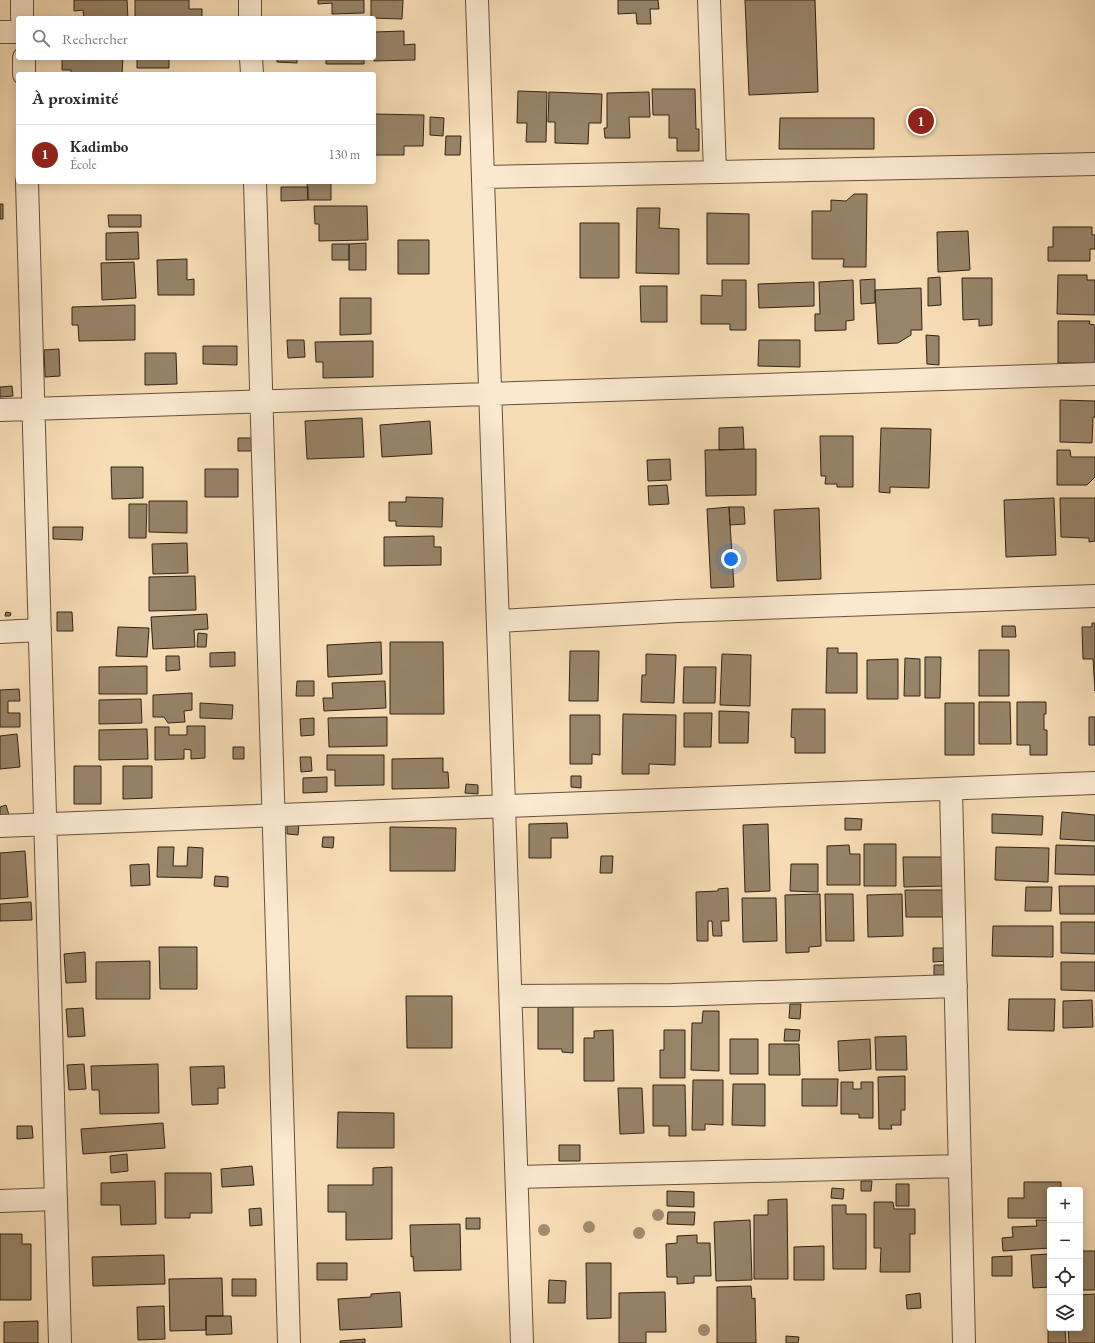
<!DOCTYPE html>
<html lang="fr">
<meta charset="utf-8">
<style>
:root{--surface:#fff;--page:#f7f7f7;--text:#2b2b33;--muted:#7c7c81;--line:#e1e1e2;--accent:#8f2418}
body{margin:0;font-family:"EB Garamond",serif;background:var(--page);color:var(--text)}
.controls{position:absolute;right:12px;bottom:12px;display:grid;overflow:hidden;border-radius:4px;box-shadow:0 2px 10px #0003}
.controls button{width:36px;height:36px;display:grid;place-items:center;padding:0;border:0;border-bottom:1px solid var(--line);background:var(--surface);color:var(--text);font:20px sans-serif}
.you{position:absolute;left:731px;top:559px;width:14px;height:14px;margin:-10px;border:3px solid #fff;border-radius:50%;background:#1a73e8;box-shadow:0 0 0 6px #1a73e833}
.badge{display:grid;place-items:center;width:26px;height:26px;border-radius:50%;background:var(--accent);color:#fff;font-size:13px;font-weight:700}
.pin{position:absolute;translate:-50% -50%;border:2px solid #fff;box-shadow:0 1px 4px #0006}
.list{margin:0;padding:0;list-style:none}
h2{display:flex;justify-content:space-between;align-items:center;height:52px;margin:0;padding:0 16px;font-size:17px}
h2 small{font-size:13px;font-weight:400;color:var(--muted)}
.list li{display:grid;grid-template-columns:26px 1fr auto;gap:12px;align-items:center;box-sizing:border-box;height:60px;padding:0 16px;border-top:1px solid var(--line)}
.list b{display:block;font-size:15px;white-space:nowrap}
.list p{margin:0;font-size:13px;white-space:nowrap;color:var(--muted)}
.list em{font-size:13px;font-style:normal;color:var(--muted)}
.icon{flex:none;width:22px;height:22px;fill:none;stroke:currentColor;stroke-width:2;stroke-linecap:round;stroke-linejoin:round}
.map{position:relative;flex:none;width:1095px;height:1343px;overflow:hidden}
.search{position:absolute;background:var(--surface);box-shadow:0 2px 10px #0003;left:16px;top:16px;width:360px;height:44px;display:flex;align-items:center;gap:10px;box-sizing:border-box;padding:0 14px;border-radius:4px;color:var(--muted);font-size:15px}
.panel{position:absolute;background:var(--surface);box-shadow:0 2px 10px #0003;left:16px;top:72px;width:360px;height:112px;border-radius:4px}
.map>svg:first-child{display:block}
</style>
<div class="map">
<svg width="1095" height="1343" viewBox="0 0 1095 1343">
<rect width="100%" height="100%" fill="#f7ddb6"/>
<filter id="stains"><feTurbulence type="fractalNoise" baseFrequency=".005" numOctaves="4"/><feColorMatrix values="0 0 0 0 .2 0 0 0 0 .09 0 0 0 0 .02 0 0 0 .5 -.17"/></filter>
<radialGradient id="worn" r=".72"><stop offset=".6" stop-color="#630" stop-opacity="0"/><stop offset="1" stop-color="#630" stop-opacity=".3"/></radialGradient>
<!-- building -->
<path fill="#978469" stroke="#302416" d="M74 0H127L128 18H84L83 10 74 11Z
M135 0H189V9H202V18H135Z
M318 0H364V13L332 14V3L318 4Z
M371 0H403L402 19 371 18Z
M618 0H658L659 9H650L651 24H637L636 13 618 14Z
M745 0H815L818 92 749 95Z
M404 31V45L415 44V60L374 61V32Z
M62 58H123L122 74 71 73V70H62Z
M137 58H169V68H137Z
M277 58H297V63L277 62Z
M326 58H364V64H326Z
M652 89H695L696 129H699V151H677V138H669V115H653Z
M518 91 547 92 546 142H526L527 123H517Z
M549 92 602 94 601 123H589L588 144 555 143V122H548Z
M649 92 650 117H629L630 138H605L604 128H607V93Z
M374 114 424 115 423 146H404V155H374Z
M430 117 444 118 443 136 430 135Z
M780 118H874V149H779Z
M446 136H461L460 155H445Z
M307 182H345L307 183Z
M307 183H331V200H308Z
M281 187H308V200L281 201Z
M854 194H867L866 267H843L844 259H812V211H831V200L846 201Z
M0 204H3V219H0Z
M314 206H367L368 240 319 241V224H315Z
M637 208H660L659 228 679 229V274L636 273Z
M707 213 749 214V264H707Z
M108 215H141V227H109Z
M580 223H619V278H580Z
M1053 227H1092V235H1095V249H1090V261H1048V247H1053Z
M968 231 970 270 938 272 937 232Z
M138 232 139 259 106 260V233Z
M398 240H429V274H398Z
M366 243V270H349V244Z
M332 244H349V260H332Z
M187 259V280L194 279V295H158L157 260Z
M134 262 136 298 102 300 101 263Z
M1058 275H1087V280H1095V315L1057 314Z
M940 277 941 305 928 306V278Z
M962 278H992V325L979 326V319L963 320Z
M875 279V303L861 304 860 280Z
M722 280H746V330H730V324H701V295L722 296Z
M853 280 854 320 846 321V330L815 331V314H820L819 282Z
M814 282V306L759 308 758 284Z
M640 286H667V322H641Z
M921 288 922 330H911V335L898 343 878 344 875 290Z
M340 298H371V334L340 335Z
M135 305V340L79 341 78 325H72V307Z
M1058 321H1090L1089 324 1095 325V363H1058Z
M926 335 939 336V365L927 364Z
M287 340H304L305 357 288 358Z
M759 340H800V367L758 366Z
M373 341V377L323 378V362H316L315 342Z
M203 346H237V365L203 364Z
M59 349 60 376 45 377 44 350Z
M145 353H176L177 384 145 385Z
M12 386 13 396 0 397V387Z
M1060 400 1095 401V417H1093L1092 443 1060 442Z
M362 418 364 457 307 459 305 421Z
M430 421 432 454 382 457 380 425Z
M743 427 744 449 719 450V428Z
M881 428 931 429 929 488 890 487V493L879 492Z
M820 436H853V487H837V484H825L826 476H821Z
M238 438H253V451H238Z
M756 449V495L706 496 705 450Z
M1057 450H1070L1071 457H1095V477L1087 485H1057Z
M670 459 671 480 648 481 647 460Z
M111 467H143V498L112 499Z
M205 469H238V497H205Z
M667 485 669 504 649 505 648 486Z
M406 497 443 498 442 527 396 526V521H389V502H406Z
M1054 498 1056 555 1006 557 1004 500Z
M1060 498H1095V541L1089 542V538L1061 537Z
M149 501H187V533L149 532Z
M129 504H147L146 538H129Z
M729 507 734 587 711 588 707 509Z
M729 507H744L745 524 730 525Z
M819 508 821 579 777 581 774 510Z
M53 527H83L82 540 53 539Z
M434 536V547H441V565L384 566V537Z
M187 543 188 573 153 574 152 544Z
M195 576 196 610 149 611V577Z
M6 612 11 613 10 616H5Z
M57 612H72L73 631H57Z
M207 614 208 629 194 630 195 647 153 649 151 617Z
M1092 623H1095V691L1093 659H1083L1082 627H1092Z
M1002 626H1015L1016 637H1002Z
M118 627 149 628 147 657 116 656Z
M198 633 207 634 206 647H197Z
M381 642 382 674 328 677 327 645Z
M390 642H443L444 714H390Z
M827 648H838V653H857V693H826Z
M979 650H1009V696H979Z
M570 651H599L598 701H569Z
M235 652V666L210 667V653Z
M646 654 676 655 674 703 641 702 642 675H646Z
M722 654 751 655 750 706 720 705Z
M166 656H179L180 670 166 671Z
M925 657H941L940 698H925Z
M905 658 920 659V696H904Z
M898 659V699H867V660Z
M147 666V694H99V667Z
M684 667H716L715 703H683Z
M297 681H314V696H296Z
M385 681 386 708 324 711 323 698H333L332 683Z
M19 689 20 701H8V713H20V727H0V690Z
M192 693V710L184 711 185 722 168 723 164 717H153V695Z
M141 699 142 723 99 724V700Z
M979 702H1010L1011 744H979Z
M1017 702H1046V714H1044V730H1047V755H1030V745H1017Z
M200 703 233 705 232 719 200 718Z
M945 703H974V755H945Z
M792 709H825V753H795V738L791 737Z
M719 711 749 712 748 743H719Z
M684 713H712L711 747H684Z
M623 714 676 715 675 765 649 764V774H622Z
M570 715H600V755L592 754V764H570Z
M387 717V746L329 747 328 718Z
M1089 717H1095V745H1089Z
M314 718V735L301 736 300 719Z
M187 726H205V758L191 759V750L184 749V759L155 760V727H169V735H187Z
M147 729 148 759 99 760V730Z
M17 734 20 767 0 769V736Z
M233 747H244V759H233Z
M327 755H384V785L335 786V770H327Z
M300 757H311L312 771 301 772Z
M443 758V772H448L449 788 392 789V759Z
M74 766H101V804H74Z
M123 766H152V798L123 799Z
M571 776H581V788L571 787Z
M327 777V792L303 793V778Z
M466 784 478 785V794L465 793Z
M6 805 9 815 0 818V807Z
M1062 812 1095 815V841L1060 839Z
M992 814 1043 816 1042 835 992 833Z
M845 818 862 819 861 830H845Z
M287 823 299 824 298 835 287 834Z
M567 823 568 838H551V858H529V824Z
M768 824 770 891 745 892 743 825Z
M390 827 456 828 455 871H390Z
M323 837H334L333 848 322 847Z
M864 844H896V886H864Z
M849 845 850 854H860V885H827V846Z
M1056 845 1095 846V875L1055 874Z
M158 847H174L173 866H187L188 847 203 848 202 878 157 877Z
M996 847 1049 848 1048 882 995 880Z
M25 851 28 897 0 899V853Z
M601 856H613L612 873H600Z
M903 857H946V886L904 887Z
M149 864 150 885 131 886 130 865Z
M791 864H818V892L790 891Z
M215 876 228 877V887L214 886Z
M1059 886H1095V914H1060Z
M1026 887H1052L1051 911H1025Z
M728 888 729 921H721L722 936H713L712 921H708V941H697L696 892 718 891V889Z
M905 890H944V917H906Z
M820 894 821 946 809 947V952L786 953 785 895Z
M825 894H853L854 941H826Z
M902 894 903 936 868 937 867 895Z
M742 898H776L777 941 743 942Z
M31 902 32 920 0 921V904Z
M1061 922H1095V954L1061 953Z
M993 926H1053V957L992 956Z
M159 947H197V989H160Z
M933 948H948V961L933 962Z
M85 952 86 982 66 983 64 954Z
M150 961V999H96V962Z
M1061 962H1095V991L1061 990Z
M934 965H949V975H934Z
M406 996H452V1048H407Z
M1009 999H1055L1054 1031 1008 1030Z
M1092 1000 1093 1027 1063 1028V1001Z
M790 1004H801L800 1019 789 1018Z
M538 1007H573V1053L562 1052V1049H538Z
M83 1008 85 1036 68 1037 66 1009Z
M703 1011H719V1071L691 1070 692 1023H702Z
M785 1029 800 1030 799 1041H784Z
M613 1030 614 1081H584V1038H594V1031Z
M664 1030H685V1078H660V1050H664Z
M906 1036 907 1070H876L875 1037Z
M730 1039H758V1074H730Z
M870 1039 871 1069 839 1071 838 1041Z
M769 1044H799L800 1075H769Z
M84 1064 86 1089 69 1090 67 1065Z
M158 1064 159 1113 100 1114 99 1090H92L91 1066Z
M224 1066 225 1088H218V1104L192 1105 190 1067Z
M905 1076V1110H901V1125H891L892 1129H879L878 1077Z
M802 1079H838L837 1106H802Z
M693 1080H723V1125L705 1124V1130H692Z
M841 1082H853V1089H861V1082H873V1118H859V1114H841Z
M733 1084H765V1126L732 1125Z
M653 1085H685L686 1136H669V1126H653Z
M618 1088H642L644 1133 620 1134Z
M338 1112 394 1113V1148H337Z
M163 1123 165 1148 83 1154 81 1129Z
M17 1126H32L33 1138 17 1139Z
M559 1145H580V1161H559Z
M127 1154 128 1171 111 1173 110 1156Z
M252 1166 254 1185 222 1187 221 1169Z
M392 1167V1239L346 1240V1212H328V1185H373V1168Z
M165 1173H211L212 1213H190V1218H165Z
M155 1181 156 1224 121 1225 120 1205H101V1183Z
M861 1181H872L871 1191H861Z
M1024 1182H1061V1190H1050V1218H1008V1198H1024Z
M896 1184H909V1206H896Z
M832 1188 844 1189 843 1199 831 1198Z
M667 1191 694 1192V1207L667 1206Z
M787 1199 788 1279H754V1215H768V1200Z
M874 1202H893L894 1209H915V1234H910V1272H880L881 1248H874Z
M832 1205H846V1214H866V1269H833Z
M261 1208 262 1225 250 1226 249 1209Z
M668 1212H695L694 1225 667 1224Z
M466 1218H480V1229H466Z
M750 1220 752 1280 716 1281 714 1222Z
M1036 1220H1048V1226L1050 1225V1248L1003 1251 1002 1238 1013 1237 1012 1227 1037 1226Z
M460 1224 461 1270 414 1271 413 1256 411 1257 410 1225Z
M0 1234H22V1244H31V1300H0Z
M697 1235V1243H710L711 1276H694V1283L677 1284V1277H667L666 1244 677 1243V1236Z
M824 1246V1280H794V1247Z
M1080 1251H1095V1290H1080Z
M1050 1254V1287L1033 1288 1031 1255Z
M164 1255 165 1284 93 1286 92 1257Z
M1012 1256V1276H992V1257Z
M317 1263H347V1280H317Z
M586 1263H611V1318L587 1319Z
M222 1278 223 1316H206V1330L170 1331 169 1279Z
M232 1279H256V1296H232Z
M549 1280 566 1281 565 1303H548Z
M751 1286 752 1299 755 1298 756 1343H717V1287Z
M400 1292 402 1327 340 1330 338 1299 371 1297V1294Z
M665 1292 666 1332H646V1343H619V1293Z
M920 1293 921 1308 907 1309 906 1295Z
M1095 1294V1343H1069L1068 1328H1080V1295Z
M164 1306 165 1339 138 1340 137 1307Z
M206 1316H231L232 1334 206 1335Z
M38 1321V1343H4V1322Z
M1048 1328H1065L1066 1343H1048Z
M786 1336 799 1337 798 1343H786Z
M365 1339V1343H340V1341Z"/>
<g fill="none" stroke-linecap="round" stroke-linejoin="round">
<!-- street casing -->
<g stroke="#62523e" stroke-width="24">
<path id="street" d="M22 0V18
M250 0V18
M477 0 522 1343
M709 0 715 172
M0 32H18
M24 58V74
M251 58 252 74
M483 177 1095 164
M27 182 60 1343
M255 182 289 1343
M0 410 1095 374
M498 621 678 611 1095 596
M0 632 40 630
M951 789 964 1343
M0 826 1095 783
M511 996 672 995 956 986
M517 1177 960 1166
M0 1201 56 1199"/>
</g>
<!-- street -->
<use href="#street" stroke="#fae9d0" stroke-width="22"/>
</g>
<!-- trees -->
<g fill="#a08c70">
<circle cx="658" cy="1215" r="6"/>
<circle cx="589" cy="1227" r="6"/>
<circle cx="544" cy="1230" r="6"/>
<circle cx="639" cy="1233" r="6"/>
<circle cx="704" cy="1330" r="6"/>
</g>
<rect width="100%" height="100%" filter="url(#stains)"/>
<rect width="100%" height="100%" fill="url(#worn)"/>
</svg>
<div class="controls">
<button>+</button>
<button>−</button>
<button><svg class="icon" aria-label="locate" viewBox="0 0 24 24"><circle cx="12" cy="12" r="6"/><path d="M12 2v4M12 18v4M2 12h4M18 12h4"/></svg></button>
<button><svg class="icon" aria-label="layers" viewBox="0 0 24 24"><path d="M12 4l9 5-9 5-9-5zM3 14l9 5 9-5"/></svg></button>
</div>
<div class="you"></div>
<div class="pin badge" style="left:921px;top:121px">1</div>
<div class="search"><svg class="icon" aria-label="search" viewBox="0 0 24 24"><circle cx="10" cy="10" r="6"/><path d="M15 15l6 6"/></svg>Rechercher</div>
<section class="panel">
<h2>À proximité<small></small></h2>
<ul class="list">
<li><span class="badge">1</span><div><b>Kadimbo</b><p>École</p></div><em>130 m</em></li>
</ul>
</section>
</div>
